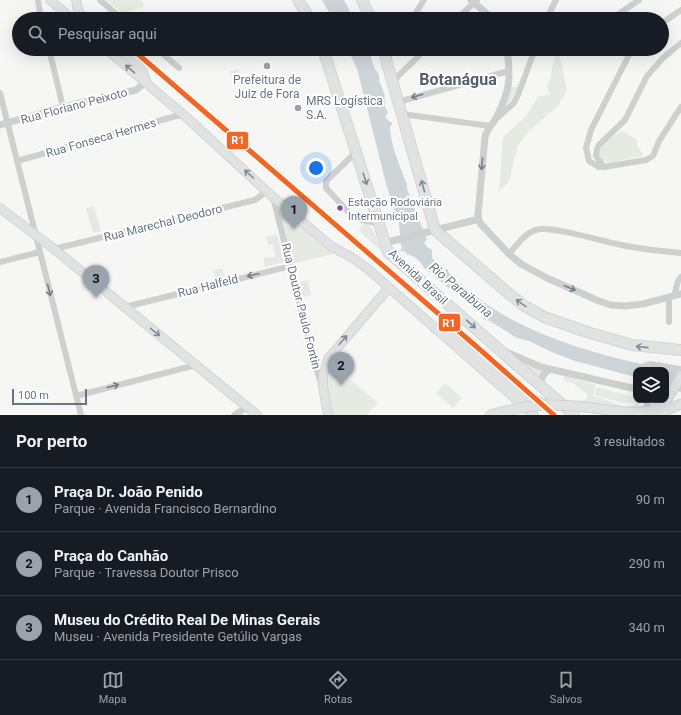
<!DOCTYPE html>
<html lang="pt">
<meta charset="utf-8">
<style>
:root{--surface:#171b24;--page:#20242c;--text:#f1f3f6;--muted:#9ea1a6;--line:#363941;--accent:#98a3ad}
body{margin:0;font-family:Roboto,sans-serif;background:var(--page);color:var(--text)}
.controls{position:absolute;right:12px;bottom:12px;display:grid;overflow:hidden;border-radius:8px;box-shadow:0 4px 16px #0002}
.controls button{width:36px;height:36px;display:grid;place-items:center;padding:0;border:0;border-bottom:1px solid var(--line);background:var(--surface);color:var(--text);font:20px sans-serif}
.scale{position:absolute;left:12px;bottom:10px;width:75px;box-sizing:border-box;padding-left:4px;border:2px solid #667686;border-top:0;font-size:11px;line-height:14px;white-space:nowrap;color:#667686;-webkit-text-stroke:3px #fff;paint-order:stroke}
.you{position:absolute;left:316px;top:168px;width:14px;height:14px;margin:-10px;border:3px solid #fff;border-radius:50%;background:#1a73e8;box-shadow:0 0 0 6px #1a73e833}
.badge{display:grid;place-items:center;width:26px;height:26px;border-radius:50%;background:var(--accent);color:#111;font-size:13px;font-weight:700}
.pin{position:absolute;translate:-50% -33px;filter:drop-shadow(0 1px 2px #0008)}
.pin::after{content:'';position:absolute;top:21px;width:14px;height:12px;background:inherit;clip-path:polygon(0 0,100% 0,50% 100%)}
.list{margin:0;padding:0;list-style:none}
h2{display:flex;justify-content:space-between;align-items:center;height:52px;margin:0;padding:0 16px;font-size:17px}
h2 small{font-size:13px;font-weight:400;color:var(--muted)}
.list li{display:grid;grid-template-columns:26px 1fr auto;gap:12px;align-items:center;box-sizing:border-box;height:64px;padding:0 16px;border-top:1px solid var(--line)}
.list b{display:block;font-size:15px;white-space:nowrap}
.list p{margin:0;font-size:13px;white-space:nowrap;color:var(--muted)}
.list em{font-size:13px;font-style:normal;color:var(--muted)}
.icon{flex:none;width:22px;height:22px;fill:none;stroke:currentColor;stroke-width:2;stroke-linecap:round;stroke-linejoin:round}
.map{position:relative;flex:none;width:681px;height:415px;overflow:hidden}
.search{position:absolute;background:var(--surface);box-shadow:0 4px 16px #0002;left:12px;right:12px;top:12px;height:44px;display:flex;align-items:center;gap:10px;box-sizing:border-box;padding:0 14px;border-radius:22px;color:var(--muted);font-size:15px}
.sheet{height:244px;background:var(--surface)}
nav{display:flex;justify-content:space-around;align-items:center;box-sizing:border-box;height:56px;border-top:1px solid var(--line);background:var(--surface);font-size:11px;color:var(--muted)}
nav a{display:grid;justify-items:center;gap:2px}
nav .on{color:var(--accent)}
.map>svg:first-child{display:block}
</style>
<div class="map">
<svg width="681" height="415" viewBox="0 0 681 415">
<rect width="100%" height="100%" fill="#f6f7f5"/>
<!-- built -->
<path fill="#e6e8e8" d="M94 206 101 231 93 233 86 208Z
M277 234 284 262 265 267 263 258 276 257 272 244 268 245 266 237Z
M222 268 225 277 216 279 213 270Z
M308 280 311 295 303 297 300 282Z"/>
<!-- green -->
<path fill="#e6eae3" d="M106 0H142L144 7 122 13Z
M556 49H565V50L559 51V52L567 90 558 106 529 131 518 146 509 181 499 192 503 137 525 117 538 97 550 94 547 86 550 79Z
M238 69 239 83H233L230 71Z
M511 87H518L513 98 507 104 506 103 509 96Z
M623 131 637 140V146L643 154 642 156 608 163 600 159C595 146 613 136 623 131Z
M277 204 333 254 292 264Z
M366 222 372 228 381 248 380 250 358 230Z
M515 360 542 371 539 374V381Z
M331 363 378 403 367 415H330C328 398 324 380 331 363Z
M564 376 596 385 593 396 623 406 634 405V403H624L595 395 597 387 625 395 636 396V400H640L639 408 635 409 580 403 581 401 585 400 588 395 570 381 568 383 563 379Z
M445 383 462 398 453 408 436 393Z"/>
<!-- water -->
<path fill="#cdd5d8" d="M322 0H344L354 19H333Z
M348 49H368C373 58 371 66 379 74 379 86 381 83 384 93 386 99 382 106 388 112L385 117 389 121 392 123V125L390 126C390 144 399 163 405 180L407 184V189L427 240 424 243 427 247 432 250V258L444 270 448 269V272C458 281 467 290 478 298 524 333 586 351 641 364L650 361 681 366V392L666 387V370H636V382L635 379 632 376 575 361 554 353 529 341 517 338 490 321 483 319 484 317 424 268C421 261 414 255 406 254V252L400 251 402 248 401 246 399 224 387 187 357 69Z"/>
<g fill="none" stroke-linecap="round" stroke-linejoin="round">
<!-- secondary casing -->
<g stroke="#d3d5d5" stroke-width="10">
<path id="secondary" d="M50 0 72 19
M76 0 78 10 84 19
M106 49 185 116 273 197 332 247 351 257 368 269 534 415
M119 49C129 58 145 67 146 82
M0 208 54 249 257 415
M328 415 323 387V375L328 359 386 291V286"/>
</g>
<!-- primary casing -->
<g stroke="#d2d3d3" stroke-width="11">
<path id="primary" d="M435 328 462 343 520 394 547 405
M623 412C662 414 662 408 681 376
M659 413 681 404"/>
</g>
<!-- trunk casing -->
<g stroke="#d3d4d4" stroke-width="12">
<path id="trunk" d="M298 0 310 19
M362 0 371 19
M323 49 388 252 574 415
M383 49 435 230 507 292 523 305 544 317 587 332 632 345 681 350"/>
</g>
<!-- minor -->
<path stroke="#ced0d0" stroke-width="6" d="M38 0 41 19
M100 0 122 19
M412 19 424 0
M457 19 477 0
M546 19 556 0
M613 19 620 13 639 0
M662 23 681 10
M49 49 63 107
M157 49 179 68
M632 49 591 130 586 148 589 161 599 167H604L646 160 653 156 659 141 681 107
M279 50 283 49
M387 60 393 49
M393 81 426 49
M0 93 81 415
M398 102 509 71
M402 114 490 126
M496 119 514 103 518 95 535 49
M356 150 351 157 326 181V188L353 217C361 221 371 221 379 224
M17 161 176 116H185
M604 167 596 156 597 149 599 145 625 120 647 76 663 58 681 43
M273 197 315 365 321 383
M54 249 255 200 262 195 264 188
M509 254C516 246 525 233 536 230 549 225 601 241 617 244 638 249 660 251 681 253
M0 262 40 252
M674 296 678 281 681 277
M669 298V322
M125 307 291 266
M76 396 196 365"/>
<!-- tertiary -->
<path stroke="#ced0d0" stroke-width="7" d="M471 0 493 19
M507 49C511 79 510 91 496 118 492 125 487 130 485 137L478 215 480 223 509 254 521 264 547 278 599 301 611 305 625 306 643 304 681 294
M0 125 63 107 136 90 146 82
M384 240 388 242 479 219
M506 352 541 367 636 389
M541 387C541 378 542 374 550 369
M640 412 647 407 648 400
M235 415 242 410 245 406"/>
<!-- secondary -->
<use href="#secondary" stroke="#e1e2e2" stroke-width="8"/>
<!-- primary -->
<use href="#primary" stroke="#e1e2e2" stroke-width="9"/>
<!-- trunk -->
<use href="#trunk" stroke="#e1e2e2" stroke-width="10"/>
<!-- primary-bridge casing -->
<g stroke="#d2d3d3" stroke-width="11" stroke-linecap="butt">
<path id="primary-bridge" d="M489 415C502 412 514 409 526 407 558 402 591 408 623 412"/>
</g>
<!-- primary-bridge -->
<use href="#primary-bridge" stroke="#e1e2e2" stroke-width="9"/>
<!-- rail-1 casing -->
<g stroke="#fff" stroke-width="8">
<path id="rail-1" d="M132 49 477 347 554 415"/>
</g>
<!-- rail-1 -->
<use href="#rail-1" stroke="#f26522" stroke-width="5"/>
</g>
<!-- one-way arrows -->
<defs><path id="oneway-shaft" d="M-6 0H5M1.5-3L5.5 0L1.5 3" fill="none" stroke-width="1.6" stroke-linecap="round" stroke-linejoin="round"/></defs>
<g stroke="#7f8c98">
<use href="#oneway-shaft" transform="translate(130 69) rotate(-139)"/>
<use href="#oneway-shaft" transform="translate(249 174) rotate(-138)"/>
<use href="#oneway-shaft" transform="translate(365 179) rotate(72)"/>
<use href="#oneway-shaft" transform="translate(423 186) rotate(-105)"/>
<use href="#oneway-shaft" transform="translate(521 303) rotate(-144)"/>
<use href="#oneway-shaft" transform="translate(471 324) rotate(41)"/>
<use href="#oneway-shaft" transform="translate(155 332) rotate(39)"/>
<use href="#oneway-shaft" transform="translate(343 340) rotate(-49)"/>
<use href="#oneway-shaft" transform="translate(642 347) rotate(-174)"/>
</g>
<g stroke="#707f8d">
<use href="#oneway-shaft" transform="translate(417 96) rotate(164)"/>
<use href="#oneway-shaft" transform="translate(482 164) rotate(95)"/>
<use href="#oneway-shaft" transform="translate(253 275) rotate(166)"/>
<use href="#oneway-shaft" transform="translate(570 288) rotate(23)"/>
<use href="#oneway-shaft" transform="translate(49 290) rotate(76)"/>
<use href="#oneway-shaft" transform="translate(113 386) rotate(-15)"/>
</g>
<!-- markers -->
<g fill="#98a3ad" stroke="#fff" stroke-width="1.5">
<circle cx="267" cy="66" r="4"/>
<circle cx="298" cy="108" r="4"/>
</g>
<circle fill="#8e44ad" stroke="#fff" stroke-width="1.5" cx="340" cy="208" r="3.5"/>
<g text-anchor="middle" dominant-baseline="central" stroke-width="4" stroke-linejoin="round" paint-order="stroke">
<!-- bus labels -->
<g font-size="11" fill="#667686" stroke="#fff" text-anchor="start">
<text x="348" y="202">Estação Rodoviária<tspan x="348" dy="14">Intermunicipal</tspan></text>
</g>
<!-- poi labels -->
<g font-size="12" fill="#667686" stroke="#fff">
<text x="267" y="80">Prefeitura de<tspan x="267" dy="14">Juiz de Fora</tspan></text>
<text x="306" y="101" text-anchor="start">MRS Logística<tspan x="306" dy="14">S.A.</tspan></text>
</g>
<!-- street labels -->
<g font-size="12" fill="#667686" stroke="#fff">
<text transform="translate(74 106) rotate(-15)">Rua Floriano Peixoto</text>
<text transform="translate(101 138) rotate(-16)">Rua Fonseca Hermes</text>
<text transform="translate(163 223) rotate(-14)">Rua Marechal Deodoro</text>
<text transform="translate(418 277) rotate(43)">Avenida Brasil</text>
<text transform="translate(208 286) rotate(-14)">Rua Halfeld</text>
<text transform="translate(301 306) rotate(76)">Rua Doutor Paulo Fontin</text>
</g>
<!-- water labels -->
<g font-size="13" font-style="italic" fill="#627882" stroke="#fff">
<text transform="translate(461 290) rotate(40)">Rio Paraibuna</text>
</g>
<!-- district labels -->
<g font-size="16" font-weight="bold" fill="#54606b" stroke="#fff">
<text x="458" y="79">Botanágua</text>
</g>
</g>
<g stroke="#fff" stroke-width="1.5">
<rect x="226" y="131" width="23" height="19" rx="4" fill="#f26522"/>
<rect x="438" y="313" width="23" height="19" rx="4" fill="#f26522"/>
</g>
<g font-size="11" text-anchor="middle" font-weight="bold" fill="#fff">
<text x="238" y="144">R1</text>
<text x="449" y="327">R1</text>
</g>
</svg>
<div class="controls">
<button><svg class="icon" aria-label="layers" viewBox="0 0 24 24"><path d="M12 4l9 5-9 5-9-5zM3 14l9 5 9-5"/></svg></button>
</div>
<div class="scale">100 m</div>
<div class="you"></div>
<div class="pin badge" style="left:294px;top:229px">1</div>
<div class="pin badge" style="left:341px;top:385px">2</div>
<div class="pin badge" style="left:96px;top:298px">3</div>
<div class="search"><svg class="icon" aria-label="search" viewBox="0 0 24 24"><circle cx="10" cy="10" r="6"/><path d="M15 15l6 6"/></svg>Pesquisar aqui</div>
</div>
<section class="sheet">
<h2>Por perto<small>3 resultados</small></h2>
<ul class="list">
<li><span class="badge">1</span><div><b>Praça Dr. João Penido</b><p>Parque · Avenida Francisco Bernardino</p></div><em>90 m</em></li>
<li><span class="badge">2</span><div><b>Praça do Canhão</b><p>Parque · Travessa Doutor Prisco</p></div><em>290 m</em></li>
<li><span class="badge">3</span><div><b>Museu do Crédito Real De Minas Gerais</b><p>Museu · Avenida Presidente Getúlio Vargas</p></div><em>340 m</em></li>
</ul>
</section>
<nav>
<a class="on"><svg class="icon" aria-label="map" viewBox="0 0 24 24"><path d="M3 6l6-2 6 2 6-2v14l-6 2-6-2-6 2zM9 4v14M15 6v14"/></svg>Mapa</a>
<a><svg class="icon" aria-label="directions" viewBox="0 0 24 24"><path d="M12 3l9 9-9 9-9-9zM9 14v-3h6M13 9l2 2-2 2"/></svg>Rotas</a>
<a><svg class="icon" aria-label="saved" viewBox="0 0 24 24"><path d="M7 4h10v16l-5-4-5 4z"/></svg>Salvos</a>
</nav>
